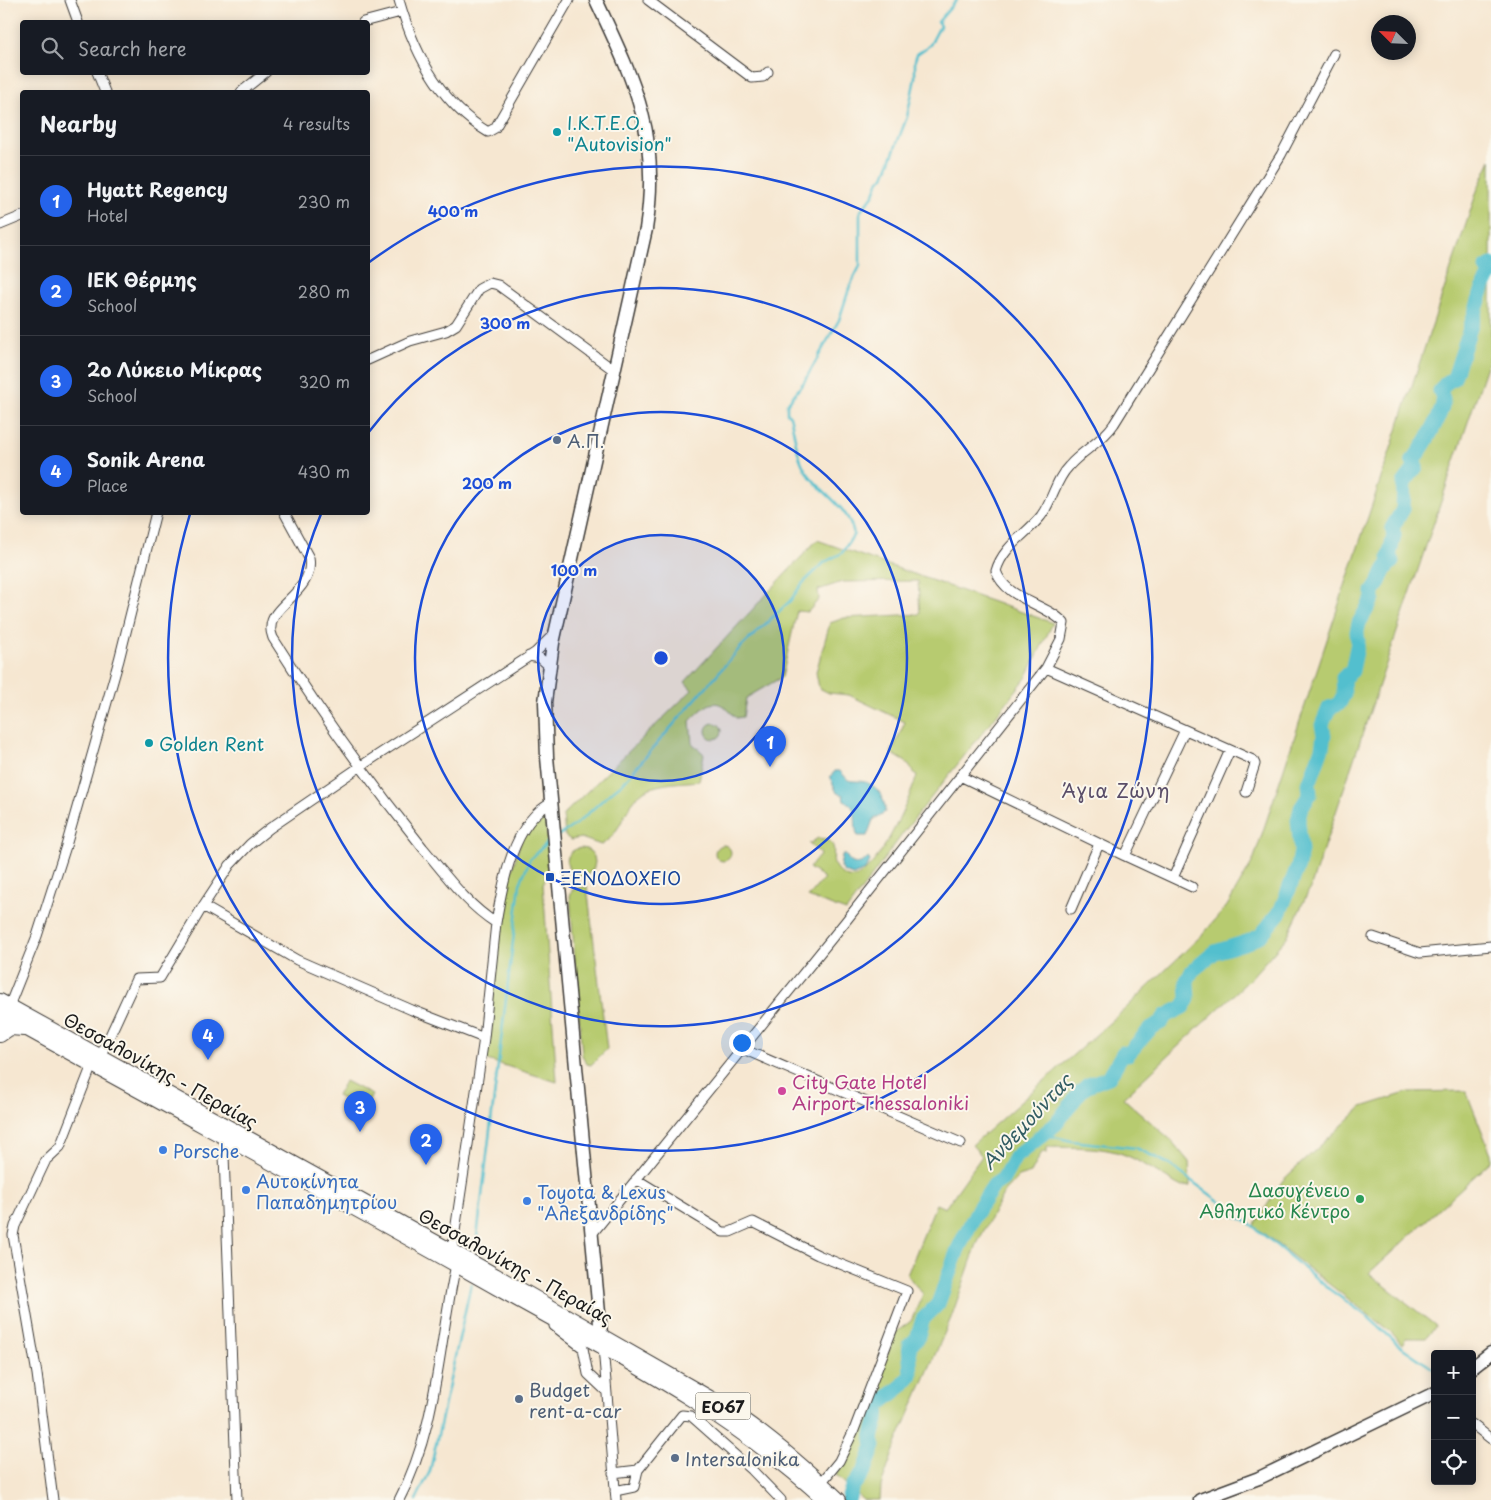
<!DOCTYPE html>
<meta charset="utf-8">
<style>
:root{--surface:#171b24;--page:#242831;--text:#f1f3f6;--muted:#9ea1a6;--line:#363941;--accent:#2563eb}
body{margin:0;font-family:"Playpen Sans",sans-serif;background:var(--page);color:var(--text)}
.controls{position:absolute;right:15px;bottom:15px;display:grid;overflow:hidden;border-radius:5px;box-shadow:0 2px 12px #0003}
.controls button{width:45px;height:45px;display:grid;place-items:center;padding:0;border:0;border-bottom:1px solid var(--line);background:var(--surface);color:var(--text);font:25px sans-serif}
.compass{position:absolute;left:1371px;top:15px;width:45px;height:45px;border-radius:50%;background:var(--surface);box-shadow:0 2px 12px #0003;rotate:294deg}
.you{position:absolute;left:741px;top:1042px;width:18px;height:18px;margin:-12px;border:4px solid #fff;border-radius:50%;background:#1a73e8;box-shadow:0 0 0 8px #1a73e833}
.badge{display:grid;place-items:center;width:32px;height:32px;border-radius:50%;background:var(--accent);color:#fff;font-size:16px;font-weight:700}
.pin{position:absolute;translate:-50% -41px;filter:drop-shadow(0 1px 2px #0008)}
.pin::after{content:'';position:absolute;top:26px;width:18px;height:15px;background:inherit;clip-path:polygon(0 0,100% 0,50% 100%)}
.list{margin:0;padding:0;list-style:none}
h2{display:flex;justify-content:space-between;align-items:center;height:65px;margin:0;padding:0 20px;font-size:21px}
h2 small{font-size:16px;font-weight:400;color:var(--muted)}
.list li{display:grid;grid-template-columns:32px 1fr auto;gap:15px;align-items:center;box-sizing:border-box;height:90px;padding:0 20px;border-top:1px solid var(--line)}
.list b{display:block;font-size:19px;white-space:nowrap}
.list p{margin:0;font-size:16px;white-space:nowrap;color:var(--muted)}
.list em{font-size:16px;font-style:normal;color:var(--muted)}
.icon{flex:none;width:28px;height:28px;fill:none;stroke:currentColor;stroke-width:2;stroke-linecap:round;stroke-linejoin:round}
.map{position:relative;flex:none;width:1491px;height:1500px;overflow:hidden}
.search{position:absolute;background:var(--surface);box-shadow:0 2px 12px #0003;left:20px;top:20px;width:350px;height:55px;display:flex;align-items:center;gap:12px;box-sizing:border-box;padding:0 18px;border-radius:5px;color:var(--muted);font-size:19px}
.panel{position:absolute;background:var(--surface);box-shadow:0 2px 12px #0003;left:20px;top:90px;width:350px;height:425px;border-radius:5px}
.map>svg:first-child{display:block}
</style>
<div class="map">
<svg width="1491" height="1500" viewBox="0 0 1491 1500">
<rect width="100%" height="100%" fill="#fbf7ec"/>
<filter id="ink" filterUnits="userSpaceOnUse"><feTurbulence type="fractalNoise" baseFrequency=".02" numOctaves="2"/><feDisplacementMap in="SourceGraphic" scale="10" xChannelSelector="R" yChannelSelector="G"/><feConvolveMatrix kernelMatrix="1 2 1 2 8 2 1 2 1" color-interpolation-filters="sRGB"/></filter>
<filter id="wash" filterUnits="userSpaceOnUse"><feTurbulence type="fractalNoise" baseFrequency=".0096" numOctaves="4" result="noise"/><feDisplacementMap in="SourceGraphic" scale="20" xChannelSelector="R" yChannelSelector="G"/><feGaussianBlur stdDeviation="1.12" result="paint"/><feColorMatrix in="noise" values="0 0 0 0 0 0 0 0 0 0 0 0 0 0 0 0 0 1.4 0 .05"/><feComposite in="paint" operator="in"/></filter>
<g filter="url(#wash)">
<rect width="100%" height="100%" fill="#f6e7d1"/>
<!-- green -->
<path fill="#b7cb6f" stroke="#6a7446" d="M1491 160V354L1311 886 1287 937 1248 981 1123 1098 1170 1139 1189 1162 1190 1186 1182 1187 1176 1184C1161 1175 1147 1165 1132 1158 1106 1145 1075 1148 1047 1147V1153L1042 1152 1031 1173 1018 1177 1004 1192 977 1244 951 1318 897 1442 881 1486 880 1500H863L836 1475 857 1432 896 1332 911 1321 923 1294 907 1275 936 1204 945 1208 982 1156 972 1145 1125 1009 1204 933 1227 906 1253 861 1478 188Z
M817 540 1053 623 1026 678 907 828 846 911 808 897 824 878 809 868 821 854 809 844 818 838 826 839 833 845C835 851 832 859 834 864 836 870 842 875 848 877 875 883 910 797 917 776L906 762 891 753 905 722 849 695 829 693 819 688 816 672 830 623 844 618 920 614 918 581 842 582 818 590 819 599 808 612 797 611 782 677 746 698 743 717 736 718C716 695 710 701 690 721L692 743 704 754 699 781C682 783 660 782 644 791 624 803 623 834 601 845L581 838 571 840 565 836 563 815 692 690 685 682Z
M706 731a8 8 0 1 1 16 0a8 8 0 1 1-16 0Z
M545 816 550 868 543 884 557 1082 484 1059 504 898 521 840 535 817Z
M715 853a8 8 0 1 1 16 0a8 8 0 1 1-16 0Z
M567 862a14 14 0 1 1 28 0a14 14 0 1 1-28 0Z
M587 886 607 1049 591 1065 587 1064 582 1055 570 896 572 890Z
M345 1081 372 1095 364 1110 337 1096Z
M1466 1091 1491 1154V1161L1369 1273 1436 1326 1426 1338H1406L1402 1344 1391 1332 1254 1226 1283 1180 1362 1107 1409 1092Z"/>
<!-- water -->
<path fill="#53bfce" stroke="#386e75" d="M835 771H840L848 780C855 782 862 780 868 783 879 787 886 802 885 812L873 820 867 836H858C852 825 861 807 844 801L843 795 837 793 830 777Z
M842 855H846C851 866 859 866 868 858L870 861 865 870 853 875 844 872 840 867Z"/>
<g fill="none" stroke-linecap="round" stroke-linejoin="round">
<!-- stream -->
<path stroke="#53bfce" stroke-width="2.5" d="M559 835C584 822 599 800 622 784L739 649 790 601 802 584 825 562 842 553 854 534C848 505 821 494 806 471 796 455 795 434 790 416L787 413V404L804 382 839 320 850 286 860 266V212L874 194 879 180 884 177 907 117 915 78V60L917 54 930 45 940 26 938 22 957 0
M1042 1134 1072 1141 1136 1148 1167 1163 1230 1209 1237 1217 1247 1221 1329 1289 1368 1317 1400 1346 1435 1370
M477 1237 520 884 530 859 550 840
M416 1500 430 1471 471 1284"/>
<!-- river -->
<path stroke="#53bfce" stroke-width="15" d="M848 1500 852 1487 865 1470 874 1446 872 1438 877 1421 878 1405 902 1386 911 1375 909 1345 917 1339 923 1319 938 1304 958 1249 978 1209 994 1185 1003 1179 1015 1157 1056 1124 1080 1092 1088 1085 1109 1077 1123 1053 1128 1054 1151 1028 1162 1022 1165 1016 1183 1007 1188 999 1187 981 1192 971 1215 952 1250 941 1261 935 1280 912 1298 866 1301 851 1298 820 1301 808 1310 794 1309 784 1322 748 1324 735 1322 725 1329 708 1339 704 1344 694 1343 678 1352 671 1358 642 1357 632 1359 623 1373 598V591C1382 583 1381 567 1393 562L1389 557 1394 535 1392 528 1403 509 1404 483 1416 467 1412 460C1421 453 1444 412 1443 399 1443 398 1441 393 1440 391L1446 383 1454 378 1484 285 1490 275 1486 268 1491 265"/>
</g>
</g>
<g filter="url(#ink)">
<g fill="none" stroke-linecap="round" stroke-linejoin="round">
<!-- street casing -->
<g stroke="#3d3a37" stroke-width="11">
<path id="street" d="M70 0 78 22
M399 0C414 53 440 103 488 132L495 128 569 0
M648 0 752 78 763 77 768 72
M363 22 401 12
M97 72 105 92
M241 92 266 72
M0 225 22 216
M368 360 410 341 446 331 456 325 479 289 490 283 498 285 615 371
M284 512 309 558C315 591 271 604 271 627 270 630 272 635 273 638 319 711 369 781 423 848 446 875 466 904 496 923 502 886 513 820 552 803
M529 656 540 658 549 666
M1046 668 1253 760 1255 764 1246 792
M960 776 1125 856 1185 730
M1125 856 1192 887
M1173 878 1230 750
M203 906 230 865 250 844 270 828 361 766 536 652 553 635
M1071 909 1099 844
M1373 937 1420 953 1491 946
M0 1029 37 936 66 846 119 660 156 512
M743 1049 961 1143
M100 1057 136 979 160 978 203 906 297 960 412 1010 484 1038
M228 1140 224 1155 237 1500
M636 1179 723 1232H730L753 1222 818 1255 907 1291 854 1430 839 1461 821 1483
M592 1234 845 922 1046 668 1061 639 1064 623C1046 603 1006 600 996 571 1003 546 1026 535 1041 516 1053 500 1055 480 1069 466 1083 450 1102 442 1114 424L1281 155 1334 54
M452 1251 484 1038 496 923
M554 1326 583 1348 588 1374 606 1391
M603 1347 616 1500
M1472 1424 1491 1439
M613 1473 638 1470 682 1415 691 1416 752 1470 781 1500
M615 1491 634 1487 638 1470
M53 1500 37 1374 13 1235 15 1226 46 1160 60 1147 92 1065
M399 1500C438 1426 438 1345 456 1265"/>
</g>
<!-- secondary casing -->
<g stroke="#3d3a37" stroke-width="15">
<path id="secondary" d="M596 0C635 83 661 135 646 229L553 643 545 702 547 757 602 1345
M1472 1368 1491 1353
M1200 1500 1259 1478 1435 1393"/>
</g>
<!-- primary casing -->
<g stroke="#3d3a37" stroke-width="16">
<path id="primary" d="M0 1001 486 1270 710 1398C757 1426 800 1463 839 1500
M0 1014C169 1108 339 1198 506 1293 617 1355 731 1413 825 1500
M0 1035 10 1028 24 1029"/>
</g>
<!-- street -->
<use href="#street" stroke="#fff" stroke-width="9"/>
<!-- secondary -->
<use href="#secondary" stroke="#fff" stroke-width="12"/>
<!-- primary -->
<use href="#primary" stroke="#fff" stroke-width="14"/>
</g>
</g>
<!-- distance rings -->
<circle cx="661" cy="658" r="123" fill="#1d4ed8" fill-opacity=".12"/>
<g fill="none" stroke="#1d4ed8" stroke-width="2.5">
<circle cx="661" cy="658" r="123"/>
<circle cx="661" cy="658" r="246"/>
<path d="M368 433A369 369 0 1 1 321 514"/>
<path d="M368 263A492 492 0 1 1 190 514"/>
</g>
<!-- markers -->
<g fill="#0f9aa8" stroke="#fbf7ec" stroke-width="2">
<circle cx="557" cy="132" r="5"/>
<circle cx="149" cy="743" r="5"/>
</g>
<g fill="#5c6f8a" stroke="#fbf7ec" stroke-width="2">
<circle cx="557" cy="440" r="5"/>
<circle cx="519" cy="1399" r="5"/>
<circle cx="675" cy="1458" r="5"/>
</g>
<rect fill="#1a4fb4" stroke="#fbf7ec" stroke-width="2" x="545" y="872" width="10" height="10" rx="2.5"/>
<circle fill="#d1479c" stroke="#fbf7ec" stroke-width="2" cx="782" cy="1091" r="5"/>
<g fill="#3f7fe0" stroke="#fbf7ec" stroke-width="2">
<circle cx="163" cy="1150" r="5"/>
<circle cx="246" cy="1190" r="5"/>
<circle cx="527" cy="1201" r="5"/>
</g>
<circle fill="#2e9e5b" stroke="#fbf7ec" stroke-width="2" cx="1360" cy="1199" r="5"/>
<g text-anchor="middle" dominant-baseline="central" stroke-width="4" stroke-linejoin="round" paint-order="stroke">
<!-- shield labels -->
<rect fill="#fbf7ec" stroke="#5f5e5a" stroke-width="1" x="695.5" y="1392.5" width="55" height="27" rx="4"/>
<g font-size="16" font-weight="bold" fill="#1c1c1c">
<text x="723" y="1406">ΕΟ67</text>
</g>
<!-- culture labels -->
<g font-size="18" fill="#0d838f" stroke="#fbf7ec" text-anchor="start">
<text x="567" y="122">I.Κ.Τ.Ε.Ο.<tspan x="567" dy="21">"Autovision"</tspan></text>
<text x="159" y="743">Golden Rent</text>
</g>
<!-- service labels -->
<g font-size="18" fill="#4e5e75" stroke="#fbf7ec" text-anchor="start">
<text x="567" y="440">Α.Π.</text>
<text x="529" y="1389">Budget<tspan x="529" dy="21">rent-a-car</tspan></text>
<text x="685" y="1458">Intersalonika</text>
</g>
<!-- transit labels -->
<g font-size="18" fill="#164399" stroke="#fbf7ec" text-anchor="start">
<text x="560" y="877">ΞΕΝΟΔΟΧΕΙΟ</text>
</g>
<!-- street labels -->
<g font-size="18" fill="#1c1c1c" stroke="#fbf7ec">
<text transform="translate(161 1070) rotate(29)">Θεσσαλονίκης - Περαίας</text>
<text transform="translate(516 1266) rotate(29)">Θεσσαλονίκης - Περαίας</text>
</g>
<!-- hotel labels -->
<g font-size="18" fill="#b23c85" stroke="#fbf7ec" text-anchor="start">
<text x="792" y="1081">City Gate Hotel<tspan x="792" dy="21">Airport Thessaloniki</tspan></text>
</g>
<!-- shop labels -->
<g font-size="18" fill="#366cbe" stroke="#fbf7ec" text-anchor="start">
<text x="173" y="1150">Porsche</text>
<text x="256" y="1180">Αυτοκίνητα<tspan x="256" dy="21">Παπαδημητρίου</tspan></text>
<text x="537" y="1191">Toyota &amp; Lexus<tspan x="537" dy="21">"Αλεξανδρίδης"</tspan></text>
</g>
<!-- leisure labels -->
<g font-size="18" fill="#27864d" stroke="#fbf7ec" text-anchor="end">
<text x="1350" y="1189">Δασυγένειο<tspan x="1350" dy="21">Αθλητικό Κέντρο</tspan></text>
</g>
<!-- neighbourhood labels -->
<g font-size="19" letter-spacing="1" fill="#5a4e69" stroke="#fbf7ec">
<text x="1116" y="790">Άγια Ζώνη</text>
</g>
<!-- water labels -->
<g font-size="19" font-style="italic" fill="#325d63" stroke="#fbf7ec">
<text transform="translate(1026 1121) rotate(-47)">Ανθεμούντας</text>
</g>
</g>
<circle cx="661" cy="658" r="8" fill="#1d4ed8" stroke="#fbf7ec" stroke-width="2.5"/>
<g font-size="15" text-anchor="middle" font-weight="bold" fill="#1d4ed8" stroke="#fbf7ec" stroke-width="4" stroke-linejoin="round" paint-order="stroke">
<text x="453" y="217">400 m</text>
<text x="505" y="329">300 m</text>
<text x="487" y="489">200 m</text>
<text x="574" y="576">100 m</text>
</g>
</svg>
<div class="controls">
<button>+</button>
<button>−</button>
<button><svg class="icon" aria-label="locate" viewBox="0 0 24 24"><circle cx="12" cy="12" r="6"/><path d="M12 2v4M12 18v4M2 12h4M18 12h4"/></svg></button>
</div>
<svg class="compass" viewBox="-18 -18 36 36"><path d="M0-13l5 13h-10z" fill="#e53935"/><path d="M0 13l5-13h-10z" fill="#9ea1a6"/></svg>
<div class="you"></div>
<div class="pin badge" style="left:770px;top:767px">1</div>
<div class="pin badge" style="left:426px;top:1165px">2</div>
<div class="pin badge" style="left:360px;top:1132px">3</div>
<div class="pin badge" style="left:208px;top:1060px">4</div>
<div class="search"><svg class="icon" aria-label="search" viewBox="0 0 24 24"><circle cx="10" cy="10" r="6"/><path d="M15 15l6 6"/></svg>Search here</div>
<section class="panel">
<h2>Nearby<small>4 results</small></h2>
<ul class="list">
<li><span class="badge">1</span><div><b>Hyatt Regency</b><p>Hotel</p></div><em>230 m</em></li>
<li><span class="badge">2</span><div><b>ΙΕΚ Θέρμης</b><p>School</p></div><em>280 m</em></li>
<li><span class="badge">3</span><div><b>2ο Λύκειο Μίκρας</b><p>School</p></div><em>320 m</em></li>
<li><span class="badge">4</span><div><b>Sonik Arena</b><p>Place</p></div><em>430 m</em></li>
</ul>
</section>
</div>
